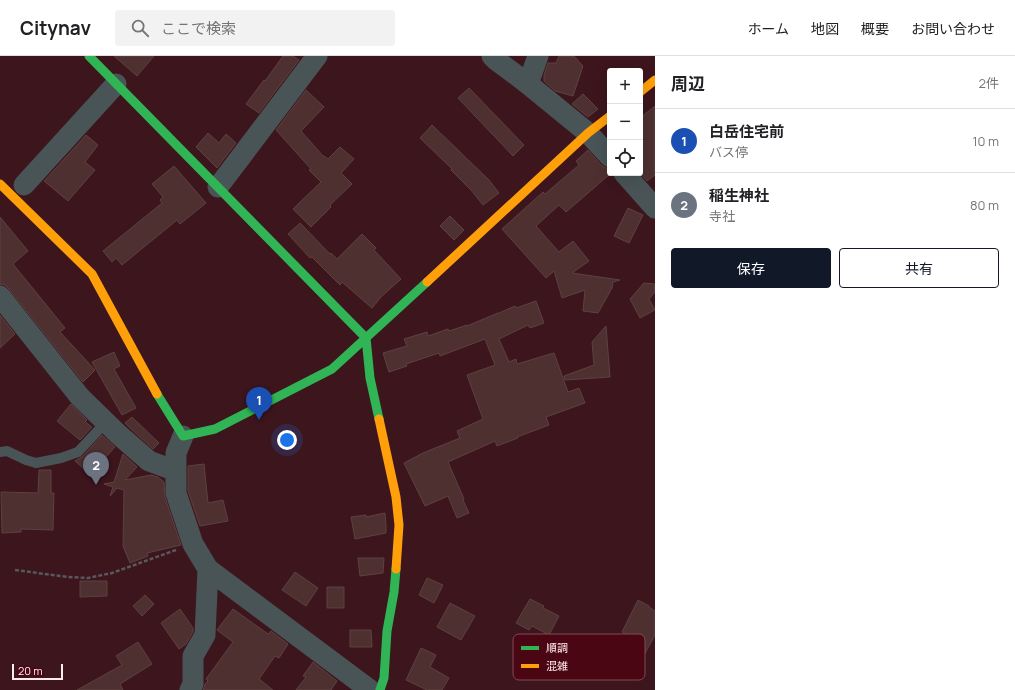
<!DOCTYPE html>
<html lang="ja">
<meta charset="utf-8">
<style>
:root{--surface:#fff;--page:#f2f2f2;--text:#202124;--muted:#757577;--line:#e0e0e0;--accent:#111827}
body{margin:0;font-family:Manrope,"Noto Sans JP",sans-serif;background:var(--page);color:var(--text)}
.controls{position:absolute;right:12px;top:12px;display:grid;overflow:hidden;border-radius:4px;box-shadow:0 4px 16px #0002}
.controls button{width:36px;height:36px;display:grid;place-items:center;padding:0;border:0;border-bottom:1px solid var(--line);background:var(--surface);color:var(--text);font:20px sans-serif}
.scale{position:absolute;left:12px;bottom:10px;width:51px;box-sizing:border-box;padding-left:4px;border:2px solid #feecec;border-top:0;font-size:11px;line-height:14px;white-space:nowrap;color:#feecec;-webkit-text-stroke:3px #4b0614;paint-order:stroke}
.you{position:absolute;left:287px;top:384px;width:14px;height:14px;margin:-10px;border:3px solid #fff;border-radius:50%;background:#1a73e8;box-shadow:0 0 0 6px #1a73e833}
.badge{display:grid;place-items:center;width:26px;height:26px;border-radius:50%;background:var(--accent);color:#fff;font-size:13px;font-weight:700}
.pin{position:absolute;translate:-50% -33px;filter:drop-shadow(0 1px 2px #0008)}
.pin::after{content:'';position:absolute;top:21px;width:14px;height:12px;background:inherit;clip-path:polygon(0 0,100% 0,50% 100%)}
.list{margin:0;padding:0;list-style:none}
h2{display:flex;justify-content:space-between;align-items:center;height:52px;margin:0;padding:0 16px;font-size:17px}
h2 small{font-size:13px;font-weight:400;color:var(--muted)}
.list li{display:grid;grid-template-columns:26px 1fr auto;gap:12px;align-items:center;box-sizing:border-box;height:64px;padding:0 16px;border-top:1px solid var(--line)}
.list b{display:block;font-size:15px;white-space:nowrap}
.list p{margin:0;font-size:13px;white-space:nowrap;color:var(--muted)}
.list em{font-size:13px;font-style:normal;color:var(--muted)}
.actions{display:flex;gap:8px;padding:12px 16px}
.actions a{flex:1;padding:9px 0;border:1px solid var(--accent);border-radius:4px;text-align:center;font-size:14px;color:var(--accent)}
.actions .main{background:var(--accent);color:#fff}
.icon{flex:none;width:22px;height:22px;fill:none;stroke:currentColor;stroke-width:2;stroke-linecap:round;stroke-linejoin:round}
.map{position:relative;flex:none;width:655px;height:634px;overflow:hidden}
header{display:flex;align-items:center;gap:24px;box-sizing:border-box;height:56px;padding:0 20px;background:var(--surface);border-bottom:1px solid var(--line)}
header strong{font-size:19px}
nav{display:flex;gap:22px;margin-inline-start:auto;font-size:14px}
.search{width:280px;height:36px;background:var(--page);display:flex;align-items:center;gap:10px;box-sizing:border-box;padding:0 14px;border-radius:4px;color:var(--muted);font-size:15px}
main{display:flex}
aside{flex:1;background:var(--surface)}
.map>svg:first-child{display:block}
</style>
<header>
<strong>Citynav</strong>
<div class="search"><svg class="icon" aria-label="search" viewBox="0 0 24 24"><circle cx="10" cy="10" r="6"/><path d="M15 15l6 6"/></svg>ここで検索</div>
<nav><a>ホーム</a><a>地図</a><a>概要</a><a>お問い合わせ</a></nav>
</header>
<main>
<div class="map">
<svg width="655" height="634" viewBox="0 0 655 634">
<rect width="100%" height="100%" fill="#3c151d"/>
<!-- building -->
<path fill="#4d302f" stroke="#5e4141" d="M114 0H154L137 20Z
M283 0H293L299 4 259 57 246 48 264 24 265 25Z
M559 0H574L583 10 573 40 555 35 544 25V19L548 7H556Z
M469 32 524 89 513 100 458 42Z
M306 34 324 51 301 75 323 100H324L328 103 340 91 354 103 341 117 352 128 330 149 331 151 311 171 293 153 321 126 309 114 311 113 276 74Z
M583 38 598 53 588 61 572 48Z
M655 50V119L647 125 640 117V62Z
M432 69 489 124 499 137 483 149 471 134 451 114 452 113 420 82Z
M208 77 219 87 226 78 236 87 217 112 196 91Z
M86 79 98 89 85 106 95 114 68 145 44 125Z
M588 94 601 109 606 112 610 113V118L566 156 559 149 536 170 559 196 573 185 589 205 572 217 620 224 613 226 612 232 598 257 583 255 585 234 562 242 554 215 546 222 502 173 543 136 545 138 579 109 576 105Z
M174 110 206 147 180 168 177 164 122 209 116 202 112 206 103 195 162 147 160 144 163 141 152 128Z
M628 152 643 159 629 187 614 180Z
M450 160 464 174 454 184 440 170Z
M0 161 28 195 13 208 65 272 60 276 95 314 83 326 9 233 5 229 0 228Z
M300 167 330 198 331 197 337 203 362 178 376 192 374 194 401 223 381 241 372 252 342 226 340 229 312 201 310 202 288 178Z
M644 227 655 228V236L649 243 655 254 640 262 630 243Z
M536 245 544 267 530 272 528 269 499 283 509 306 516 303 517 308 554 297 568 336 579 332 585 347 546 361 549 369 517 381 518 382 497 390 495 385 448 406 464 443 463 444 469 457 457 462 448 440 425 450 404 407 423 397 460 382 457 375 483 363 467 319 495 309 485 283 440 300 439 297 406 308 407 310 389 316 383 297 407 290 404 283 427 276 428 280 448 273 449 275 467 269V270L498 257H499L515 250 516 252Z
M0 259 15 278 0 292Z
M606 270 610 321 565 324 564 320 594 309 592 286Z
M114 296 120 310 114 313 136 352 122 359 92 306Z
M71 348 87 364 85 366 92 371 80 384 57 365Z
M132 361 159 387 153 393 131 373 125 367Z
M102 379 115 391 90 418 75 405 83 400Z
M123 398 137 411 125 424 151 419 158 421 164 426 165 441 181 489 147 497 148 500 130 507 123 490 124 434 117 432 110 440 113 431 104 428 114 426Z
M204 408 208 447 223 444 228 465 200 470 188 435V410Z
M39 414H51V437H54L53 474 21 473V476L2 477 1 436 38 437Z
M385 457 386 469V477L355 483 351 461 366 459V461Z
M358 502H384L383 517 360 520Z
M295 516 318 532 306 550 282 534Z
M427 522 443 529 434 547 419 539Z
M80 525H107V540L80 541Z
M327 531H344V552H327Z
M145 539 154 548 142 560 133 550Z
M530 543 544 550 543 552 559 560 549 579 532 570 529 574 516 567Z
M638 544 649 550V551L655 555V579L642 603 634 599 627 614 612 607 626 578 622 576Z
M450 547 475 560 461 584 437 571Z
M180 553 193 572V576L186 588 179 593 161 567Z
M233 553 268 578 271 575 288 588 279 602 275 600 259 623 273 634H203L205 628 208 625 206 623 233 586 217 574Z
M350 574H371L372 591H350Z
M138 586 152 608 120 628 123 634H77L122 609 116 600Z
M421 592 436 599 430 611 449 622 442 634H427L406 624Z
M313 606 337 625 331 634H296L306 621 303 620Z"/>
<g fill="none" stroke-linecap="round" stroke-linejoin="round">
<!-- path -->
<path stroke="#58595c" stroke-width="2.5" stroke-dasharray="4 2" stroke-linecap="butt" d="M15 514 68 521 88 522 112 517 176 494"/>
<!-- lane -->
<path stroke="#485456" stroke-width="10" d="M0 396 7 395 26 404 36 407 61 402 78 396 106 366"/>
<!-- street -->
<path stroke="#485456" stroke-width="21" d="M492 0 496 4 528 28 588 77 610 101
M528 28 538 0
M624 117 655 152
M24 129 116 28
M218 131 317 0
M0 240 80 341 118 378 149 405 176 415
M183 380 176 397V437L193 488 208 513 370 634
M190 634 193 628V600L205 579 208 513"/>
<!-- fast -->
<path stroke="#30b455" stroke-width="9" d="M89 0 366 282 370 322 379 363
M157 338 183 380 215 373 332 313 427 226
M380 634 384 622 387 575 394 536 396 513"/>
<!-- slow -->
<path stroke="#ff9f0a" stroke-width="9" d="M640 36 655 24
M0 128 92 218 157 338
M427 226 588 77 610 60
M379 363 396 441 399 469 396 513"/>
</g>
<!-- legend -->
<rect x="513" y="578" width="132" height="46" rx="6" fill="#4b0614" stroke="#814b55" stroke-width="1"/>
<rect x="521" y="590" width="18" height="4" fill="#30b455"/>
<rect x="521" y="608" width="18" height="4" fill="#ff9f0a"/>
<g font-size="11" fill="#feecec">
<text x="546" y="596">順調</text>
<text x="546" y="614">混雑</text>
</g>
</svg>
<div class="controls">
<button>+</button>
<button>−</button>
<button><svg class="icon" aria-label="locate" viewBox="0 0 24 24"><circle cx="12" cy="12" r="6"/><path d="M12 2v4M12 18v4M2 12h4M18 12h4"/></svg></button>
</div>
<div class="scale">20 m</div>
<div class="you"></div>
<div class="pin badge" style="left:259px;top:364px;background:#1a4fb4">1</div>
<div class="pin badge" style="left:96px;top:429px;background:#6b7280">2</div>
</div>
<aside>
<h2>周辺<small>2件</small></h2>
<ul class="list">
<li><span class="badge" style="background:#1a4fb4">1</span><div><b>白岳住宅前</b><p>バス停</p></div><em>10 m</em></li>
<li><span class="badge" style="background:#6b7280">2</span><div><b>稲生神社</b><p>寺社</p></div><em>80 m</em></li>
</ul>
<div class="actions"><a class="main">保存</a><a>共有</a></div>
</aside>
</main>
